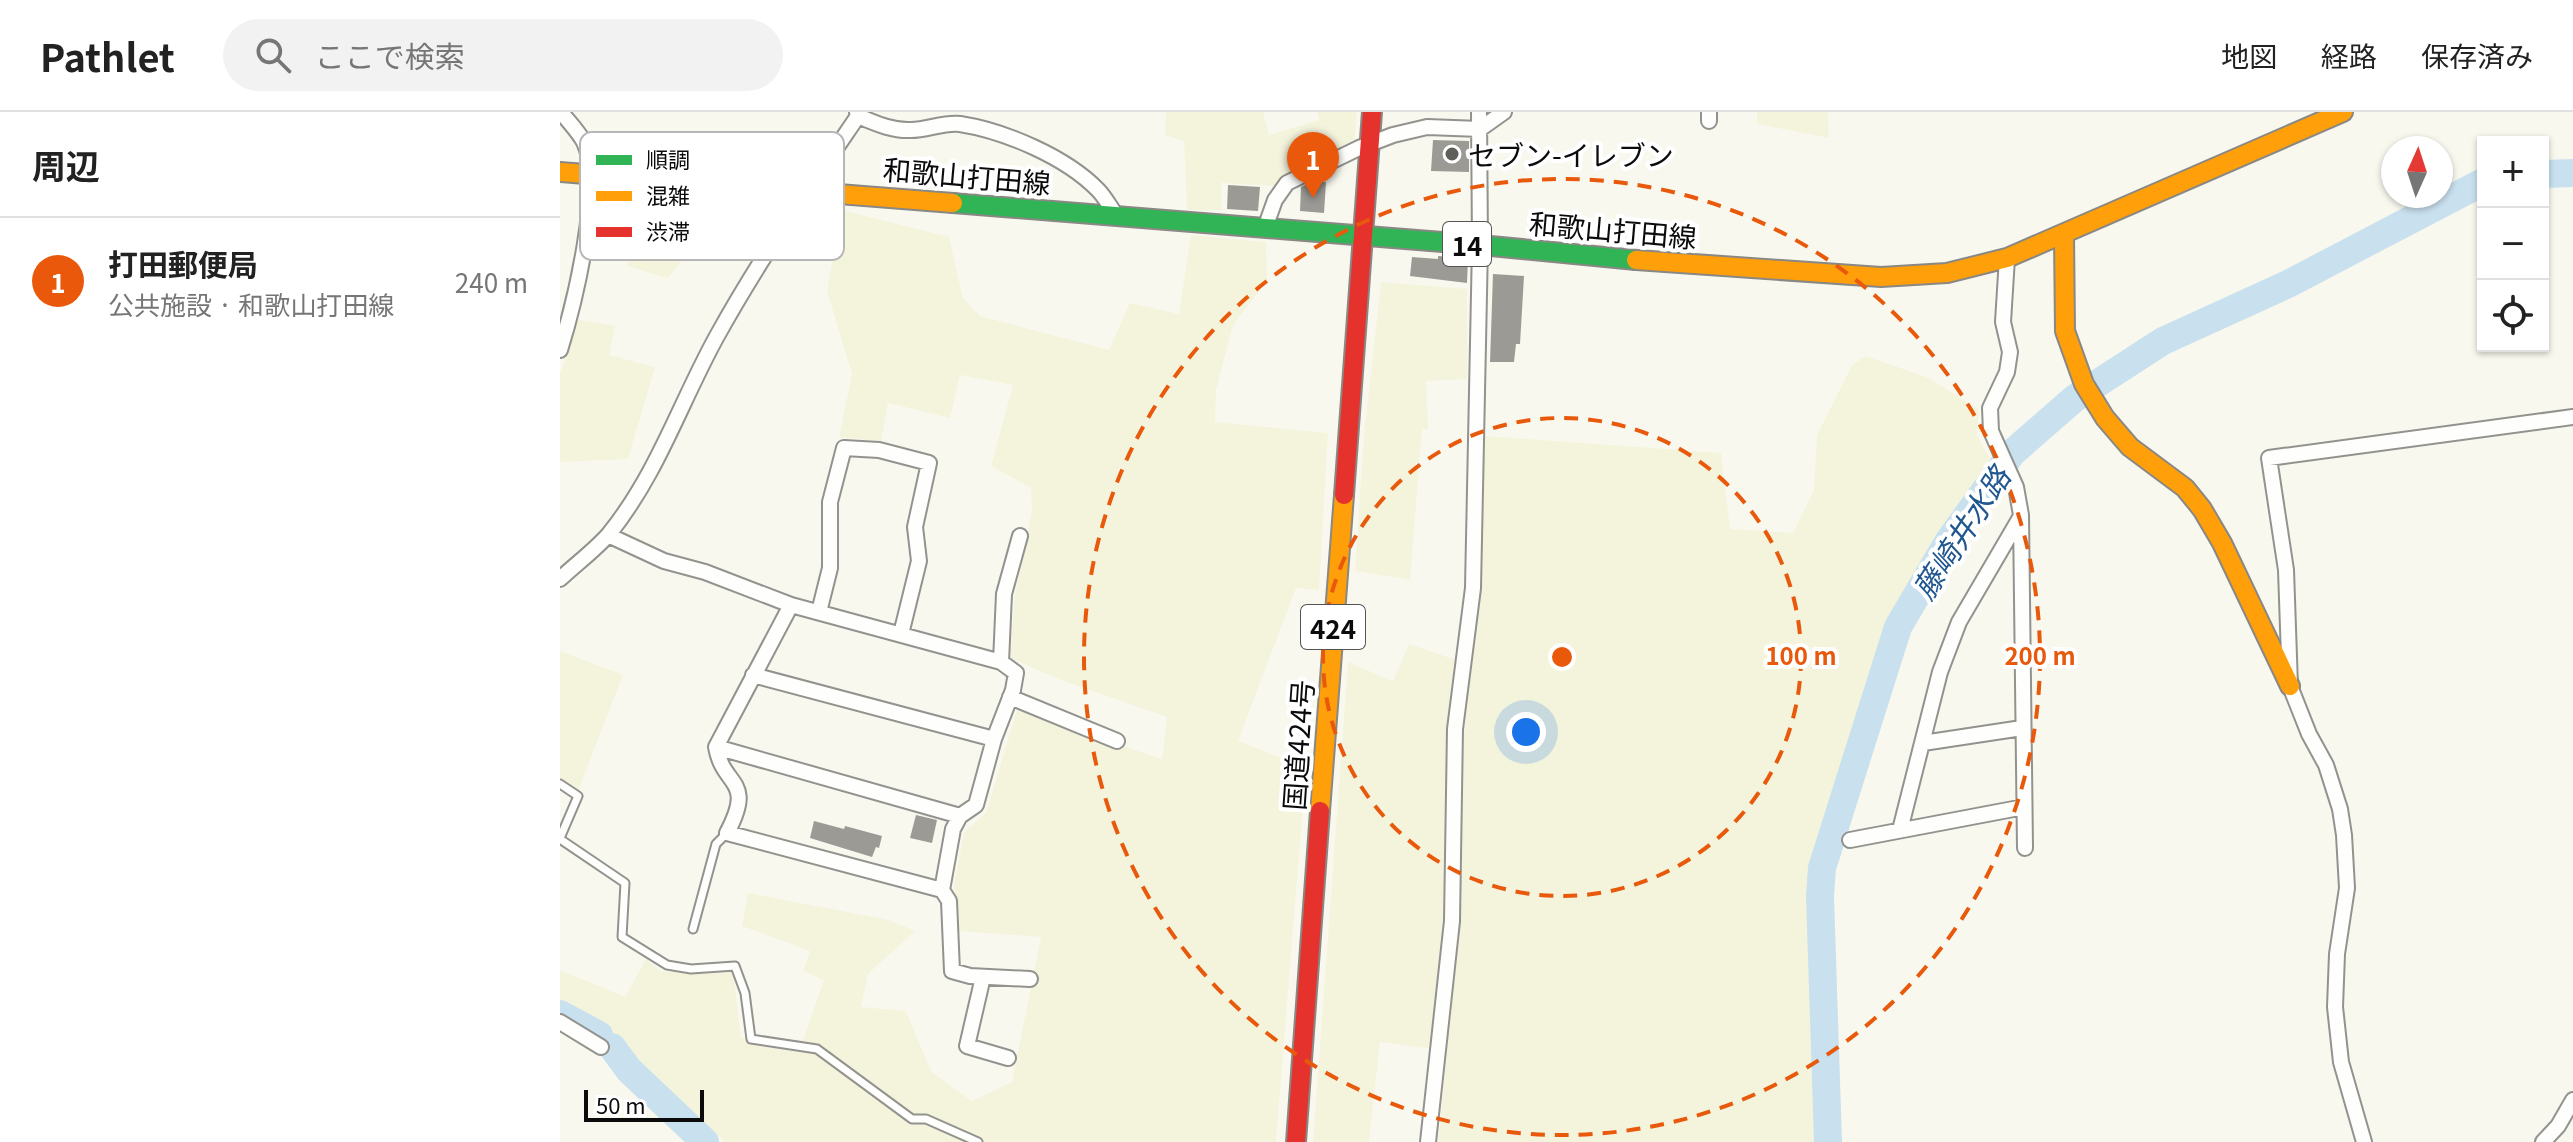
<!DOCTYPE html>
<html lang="ja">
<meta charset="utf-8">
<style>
:root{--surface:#fff;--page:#f2f2f2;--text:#222;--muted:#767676;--line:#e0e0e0;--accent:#ea580c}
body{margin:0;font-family:Georgia,"Noto Sans JP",serif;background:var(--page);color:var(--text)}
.controls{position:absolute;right:24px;top:24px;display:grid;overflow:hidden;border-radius:0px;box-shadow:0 2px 6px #0004}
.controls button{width:72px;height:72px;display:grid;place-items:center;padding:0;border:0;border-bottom:2px solid var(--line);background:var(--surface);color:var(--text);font:40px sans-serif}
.compass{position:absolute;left:1821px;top:24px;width:72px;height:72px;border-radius:50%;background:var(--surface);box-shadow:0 2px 6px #0004;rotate:3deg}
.scale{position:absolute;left:24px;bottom:20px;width:120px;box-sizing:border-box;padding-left:8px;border:4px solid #0b0b0b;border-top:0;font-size:22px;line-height:28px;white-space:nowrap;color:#0b0b0b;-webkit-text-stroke:6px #fff;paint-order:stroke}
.you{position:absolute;left:966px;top:620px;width:28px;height:28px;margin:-20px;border:6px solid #fff;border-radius:50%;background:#1a73e8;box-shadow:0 0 0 12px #1a73e833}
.badge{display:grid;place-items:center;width:52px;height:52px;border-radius:50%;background:var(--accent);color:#fff;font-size:26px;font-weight:700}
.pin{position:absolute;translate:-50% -66px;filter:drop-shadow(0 2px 4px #0008)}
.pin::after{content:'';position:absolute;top:42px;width:28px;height:24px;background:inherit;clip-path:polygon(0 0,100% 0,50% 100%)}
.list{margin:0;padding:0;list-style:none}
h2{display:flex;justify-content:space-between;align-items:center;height:104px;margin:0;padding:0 32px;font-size:34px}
h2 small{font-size:26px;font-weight:400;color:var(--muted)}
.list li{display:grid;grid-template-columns:52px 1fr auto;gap:24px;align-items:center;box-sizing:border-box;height:128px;padding:0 32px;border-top:2px solid var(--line)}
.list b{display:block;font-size:30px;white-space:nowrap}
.list p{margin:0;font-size:26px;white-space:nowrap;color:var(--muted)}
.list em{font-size:26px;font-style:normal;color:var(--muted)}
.icon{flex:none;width:44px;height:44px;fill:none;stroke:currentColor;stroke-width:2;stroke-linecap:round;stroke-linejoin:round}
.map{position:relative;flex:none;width:2013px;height:1030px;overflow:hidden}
header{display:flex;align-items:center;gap:48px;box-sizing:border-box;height:112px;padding:0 40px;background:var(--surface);border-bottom:2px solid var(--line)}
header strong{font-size:38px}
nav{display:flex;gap:44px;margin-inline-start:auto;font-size:28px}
.search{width:560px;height:72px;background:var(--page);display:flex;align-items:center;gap:20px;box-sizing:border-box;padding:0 28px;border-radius:44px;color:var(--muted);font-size:30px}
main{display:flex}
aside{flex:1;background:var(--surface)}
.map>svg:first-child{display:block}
</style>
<header>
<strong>Pathlet</strong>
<div class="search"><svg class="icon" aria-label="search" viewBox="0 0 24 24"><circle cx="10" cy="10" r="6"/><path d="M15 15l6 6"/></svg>ここで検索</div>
<nav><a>地図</a><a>経路</a><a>保存済み</a></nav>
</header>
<main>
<aside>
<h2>周辺<small></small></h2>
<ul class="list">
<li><span class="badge">1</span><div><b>打田郵便局</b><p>公共施設 · 和歌山打田線</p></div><em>240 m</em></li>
</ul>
</aside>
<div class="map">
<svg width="2013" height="1030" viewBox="0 0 2013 1030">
<rect width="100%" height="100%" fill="#f9f8ef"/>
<!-- farmland -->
<path fill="#f4f4dd" d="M606 0H703L709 23 759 8 757 0H797L794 34 715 74 661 71 662 98H627L624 29 605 23Z
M1197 0H1268L1269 26 1197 12Z
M98 82 152 88 134 133 108 166 67 154Z
M282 98 389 125 403 186 420 204 549 238 570 191 619 202 631 123 706 130 707 169 673 213 656 278 655 310 768 321 759 478 736 476 678 629 746 655 716 1030H165L76 949 56 924 0 890V858L65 885 86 847 102 860 173 859 181 926 243 928 264 868 243 859 250 839 182 814 188 781 329 808 355 819 308 862 301 895 346 899 371 959 412 989 452 970 481 825 399 819 394 773 404 720 426 701 457 598 602 647 607 605 501 568 450 546 455 482 472 399 471 376 431 354 453 273 400 263 390 306 328 291 321 329 279 325 292 262 267 179Z
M821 170 907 177V267L866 269 868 317H862L850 468 795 459 804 323Z
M18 208 55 214 49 243 95 255 68 347 0 350V262Z
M1306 244 1369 266 1419 298 1417 323 1431 349 1389 404 1332 509 1256 754 1255 1030H878L901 801 904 622 920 483 924 324 1161 341 1170 417 1233 421 1254 378 1257 323 1292 253Z
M849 532 896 548 886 632 887 795 873 937 820 930 809 1030H753L788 550 833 569Z
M0 539 63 563 18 679 0 667Z"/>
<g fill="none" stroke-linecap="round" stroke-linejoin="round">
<!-- river -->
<path stroke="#c9e0ef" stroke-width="28" d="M1983 62 2013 61
M0 902 39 923
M52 935 69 958 145 1030
M1268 1030 1260 784 1262 756 1338 515 1388 430 1452 341 1515 286 1603 229 1728 172 1923 70"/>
</g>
<!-- building -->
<path fill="#9c9a95" d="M873 28 909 29V60L871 59Z
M754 69 766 70 764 101 740 99 741 75Z
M668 73 700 75 698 99 667 97Z
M878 144 908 146 907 171 850 164 852 145 878 147Z
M933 162 964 164 960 232H956L954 250H930Z
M356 703 377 708 372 731 350 726Z
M254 709 284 717 285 714 322 724 319 736 316 735 312 745 250 726Z"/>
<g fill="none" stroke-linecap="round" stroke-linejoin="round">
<!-- lane casing -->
<g stroke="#92928e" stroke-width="11">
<path id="lane" d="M0 672 18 684 0 726
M0 727 65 771 62 825 107 853 131 857 175 854 185 881 191 927 257 937 352 1007H366L418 1030
M133 817 156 732 167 721"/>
</g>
<!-- street casing -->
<g stroke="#92928e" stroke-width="18">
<path id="street" d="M298 4C315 11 332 19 351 18 367 18 384 10 400 12 445 19 506 45 538 78 545 85 550 95 556 103
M1149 9V0
M705 116 715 88 727 71 799 36 833 23 867 15 920 17 944 0
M1447 146 1443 210 1450 240 1447 260 1430 296 1431 319 1456 375 1461 403 1465 736
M0 238C14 193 44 72 24 30 18 19 8 9 1 0
M48 423 104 449 145 460 231 493
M0 467C16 452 35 438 49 422 98 361 120 291 157 224 199 148 249 76 298 4L297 0
M231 493 441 550 456 561 453 578 434 627 416 693 400 704 156 635Z
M259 500 270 456V390L284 336 319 338 369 351 355 415 359 449 341 522
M441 550 444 482 460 424
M193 563 434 627
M450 585 557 629
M1363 631 1462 616
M156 635C163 676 196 666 167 721L382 778 389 789 392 859 410 864 470 867
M1340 718 1380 560 1399 510 1461 404
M1290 728 1464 695
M382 778 393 717 400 704
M423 865 407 934 448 946
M0 910 41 935
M868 1030 892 809 895 617 913 476 920 133 919 0
M1804 1030 1781 950 1775 895 1777 842 1787 776 1784 723 1780 697 1766 653 1749 622 1730 574 1726 458 1709 346 2013 305
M1983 1030 1998 1014 2013 988"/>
</g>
<!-- fast casing -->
<g stroke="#898884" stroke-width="22">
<path id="fast" d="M393 91 920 133 1076 148"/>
</g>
<!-- slow casing -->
<g stroke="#898884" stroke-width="22">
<path id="slow" d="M0 60 393 91
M1504 123 1505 219 1524 272 1545 306 1570 335 1625 376 1642 397 1662 431 1730 574
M1076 148 1321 165 1387 161 1447 146 1783 0
M760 699 784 383"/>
</g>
<!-- jam casing -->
<g stroke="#898884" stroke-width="22">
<path id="jam" d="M784 383 812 0
M736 1030 760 699"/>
</g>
<!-- lane -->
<use href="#lane" stroke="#fefefd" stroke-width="7"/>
<!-- street -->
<use href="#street" stroke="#fefefd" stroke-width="14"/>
<!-- fast -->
<use href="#fast" stroke="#30b455" stroke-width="18"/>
<!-- slow -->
<use href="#slow" stroke="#ff9f0a" stroke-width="18"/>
<!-- jam -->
<use href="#jam" stroke="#e5322d" stroke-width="18"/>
</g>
<!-- distance rings -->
<g fill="none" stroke="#e8590c" stroke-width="4" stroke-dasharray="14 10">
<circle cx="1002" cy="545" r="239"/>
<circle cx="1002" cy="545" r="478"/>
</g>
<!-- markers -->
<circle fill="#5e5e5b" stroke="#fff" stroke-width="3" cx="892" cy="42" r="8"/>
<g text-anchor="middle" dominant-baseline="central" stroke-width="8" stroke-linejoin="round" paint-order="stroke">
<!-- shield labels -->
<g fill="#fff" stroke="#545454" stroke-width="2">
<rect x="883" y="110" width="48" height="44" rx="6"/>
<rect x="741" y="493" width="64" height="44" rx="6"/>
</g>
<g font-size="26" font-weight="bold" fill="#0b0b0b">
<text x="907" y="132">14</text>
<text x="773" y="515">424</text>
</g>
<!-- poi labels -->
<g font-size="28" fill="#0b0b0b" stroke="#fff" text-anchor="start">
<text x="908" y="42">セブン-イレブン</text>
</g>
<!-- street labels -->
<g font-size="28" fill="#0b0b0b" stroke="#fff">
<text transform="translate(407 63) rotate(5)">和歌山打田線</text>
<text transform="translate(1053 117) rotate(5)">和歌山打田線</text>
<text transform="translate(737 633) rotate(-86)">国道424号</text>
</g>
<!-- water labels -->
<g font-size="30" font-style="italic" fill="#21578f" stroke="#fff">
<text transform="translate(1400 420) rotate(-57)">藤崎井水路</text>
</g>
</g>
<!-- legend -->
<rect x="20" y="20" width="264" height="128" rx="12" fill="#fff" stroke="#b6b6b6" stroke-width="2"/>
<rect x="36" y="43" width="36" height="10" fill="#30b455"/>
<rect x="36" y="79" width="36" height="10" fill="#ff9f0a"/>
<rect x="36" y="115" width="36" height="10" fill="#e5322d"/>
<g font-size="22" fill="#0b0b0b">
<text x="86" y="56">順調</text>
<text x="86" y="92">混雑</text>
<text x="86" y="128">渋滞</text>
</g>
<circle cx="1002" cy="545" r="12" fill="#e8590c" stroke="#fff" stroke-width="4"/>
<g font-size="24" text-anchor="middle" font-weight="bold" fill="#e8590c" stroke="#fff" stroke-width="8" stroke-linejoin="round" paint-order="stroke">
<text x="1241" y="553">100 m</text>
<text x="1480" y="553">200 m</text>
</g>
</svg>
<div class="controls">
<button>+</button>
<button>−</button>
<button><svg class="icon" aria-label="locate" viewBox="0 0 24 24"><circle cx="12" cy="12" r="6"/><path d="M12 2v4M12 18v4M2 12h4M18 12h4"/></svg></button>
</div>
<svg class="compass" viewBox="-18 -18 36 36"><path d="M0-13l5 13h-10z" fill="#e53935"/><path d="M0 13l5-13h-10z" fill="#767676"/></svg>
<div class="scale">50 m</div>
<div class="you"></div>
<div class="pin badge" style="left:753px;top:86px">1</div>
</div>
</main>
